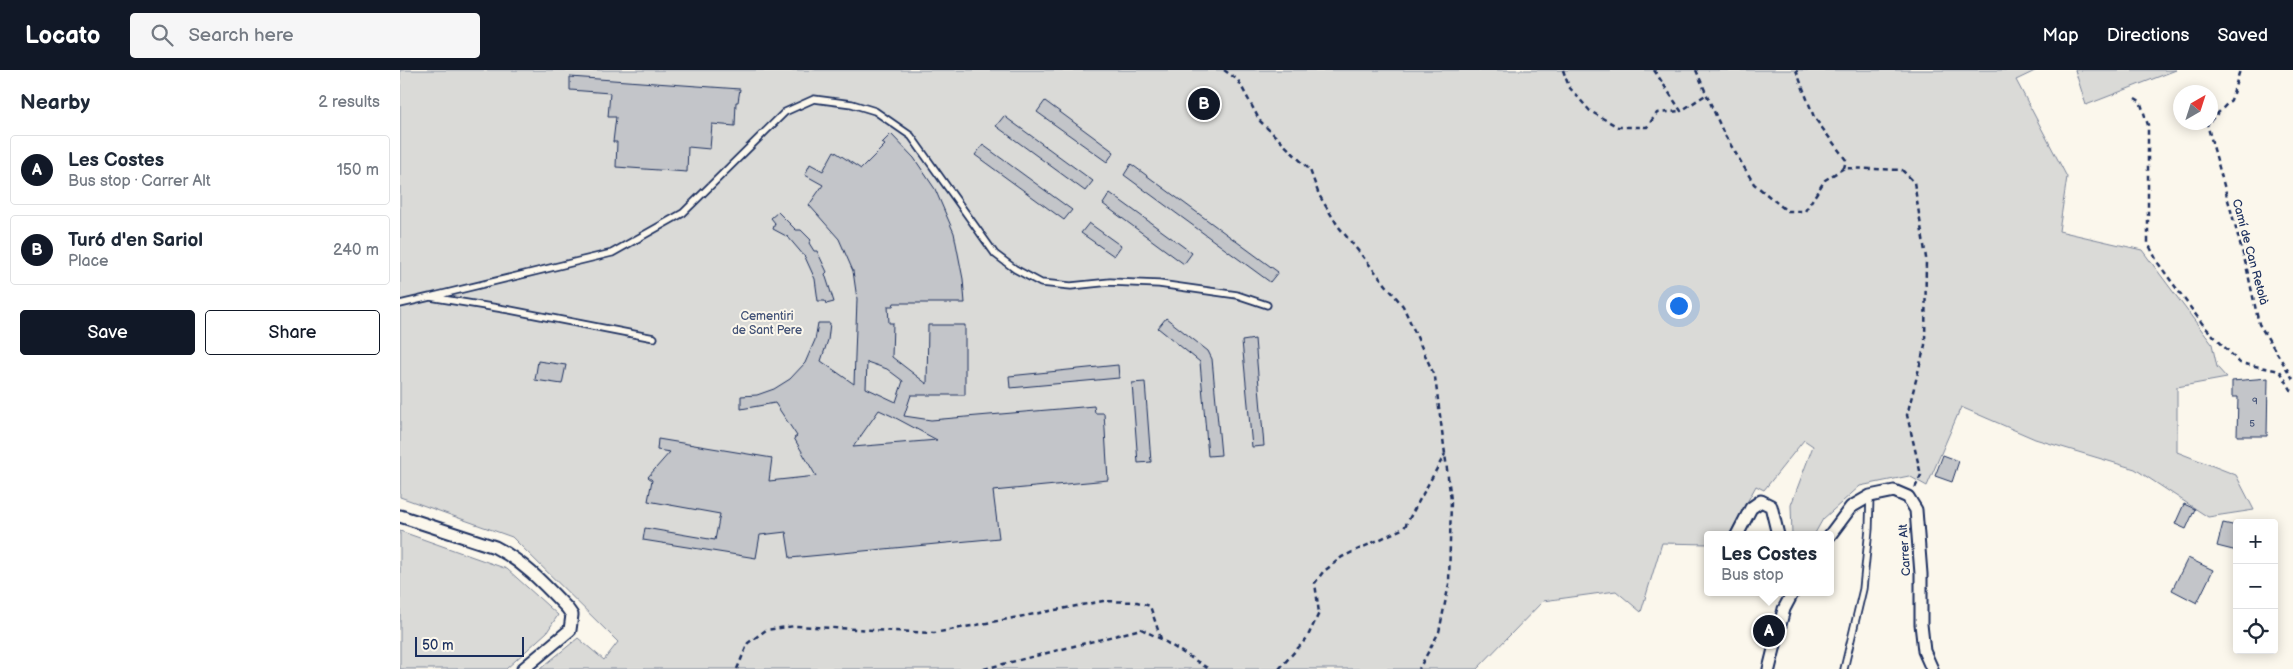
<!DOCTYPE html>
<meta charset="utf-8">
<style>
:root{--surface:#fff;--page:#f6f6f7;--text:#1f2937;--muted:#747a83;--line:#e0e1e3;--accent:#111827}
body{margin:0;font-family:"Balsamiq Sans",sans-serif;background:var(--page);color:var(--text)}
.controls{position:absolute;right:15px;bottom:15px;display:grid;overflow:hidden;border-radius:5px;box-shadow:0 2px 12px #0003}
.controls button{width:45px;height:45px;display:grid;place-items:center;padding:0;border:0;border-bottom:1px solid var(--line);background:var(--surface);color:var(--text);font:25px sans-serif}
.compass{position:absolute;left:1773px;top:15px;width:45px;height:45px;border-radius:50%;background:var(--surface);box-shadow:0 2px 12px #0003;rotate:39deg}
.scale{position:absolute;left:15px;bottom:12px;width:109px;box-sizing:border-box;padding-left:5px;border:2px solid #1b2f5e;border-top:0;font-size:14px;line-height:18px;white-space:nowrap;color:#1b2f5e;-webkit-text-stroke:4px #fbf7ec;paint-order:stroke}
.you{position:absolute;left:1278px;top:235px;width:18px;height:18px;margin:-12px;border:4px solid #fff;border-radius:50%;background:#1a73e8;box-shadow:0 0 0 8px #1a73e833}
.badge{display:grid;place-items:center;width:32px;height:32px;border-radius:50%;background:var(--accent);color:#fff;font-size:16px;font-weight:700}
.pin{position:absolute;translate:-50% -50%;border:2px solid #fff;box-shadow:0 1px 5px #0006}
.popup{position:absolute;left:1304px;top:461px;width:130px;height:65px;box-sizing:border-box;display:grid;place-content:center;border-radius:5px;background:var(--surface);filter:drop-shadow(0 1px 4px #0005);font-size:16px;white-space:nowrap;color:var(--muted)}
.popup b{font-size:19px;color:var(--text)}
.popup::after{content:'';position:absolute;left:50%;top:100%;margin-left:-10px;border:10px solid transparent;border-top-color:var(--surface)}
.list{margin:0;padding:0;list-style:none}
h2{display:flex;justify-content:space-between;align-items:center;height:65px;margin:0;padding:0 20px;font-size:21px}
h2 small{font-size:16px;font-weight:400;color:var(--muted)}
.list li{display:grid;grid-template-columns:32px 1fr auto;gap:15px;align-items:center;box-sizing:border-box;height:70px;margin:0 10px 10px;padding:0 10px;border:1px solid var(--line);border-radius:5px}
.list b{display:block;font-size:19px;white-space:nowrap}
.list p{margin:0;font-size:16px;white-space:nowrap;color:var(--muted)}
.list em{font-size:16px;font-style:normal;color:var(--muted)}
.actions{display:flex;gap:10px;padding:15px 20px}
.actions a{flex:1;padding:11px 0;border:1px solid var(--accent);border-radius:5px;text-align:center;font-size:18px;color:var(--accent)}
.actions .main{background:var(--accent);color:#fff}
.icon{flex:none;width:28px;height:28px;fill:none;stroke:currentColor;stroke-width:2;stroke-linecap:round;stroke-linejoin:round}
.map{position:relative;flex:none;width:1893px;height:599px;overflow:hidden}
header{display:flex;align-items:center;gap:30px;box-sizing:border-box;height:70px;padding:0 25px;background:var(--accent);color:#fff}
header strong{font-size:24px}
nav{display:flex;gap:28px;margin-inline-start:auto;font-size:18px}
.search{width:350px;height:45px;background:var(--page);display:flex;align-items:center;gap:12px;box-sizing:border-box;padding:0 18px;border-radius:5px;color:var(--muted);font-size:19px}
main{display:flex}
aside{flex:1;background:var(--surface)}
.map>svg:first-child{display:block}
</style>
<header>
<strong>Locato</strong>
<div class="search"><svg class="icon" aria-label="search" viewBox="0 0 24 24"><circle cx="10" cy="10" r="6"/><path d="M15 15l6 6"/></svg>Search here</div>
<nav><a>Map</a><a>Directions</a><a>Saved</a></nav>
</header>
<main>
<aside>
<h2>Nearby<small>2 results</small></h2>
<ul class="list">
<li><span class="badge">A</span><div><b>Les Costes</b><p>Bus stop · Carrer Alt</p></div><em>150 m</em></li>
<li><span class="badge">B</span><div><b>Turó d'en Sariol</b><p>Place</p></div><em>240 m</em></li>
</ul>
<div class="actions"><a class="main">Save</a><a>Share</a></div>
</aside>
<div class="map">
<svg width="1893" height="599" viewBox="0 0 1893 599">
<rect width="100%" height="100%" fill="#fbf7ec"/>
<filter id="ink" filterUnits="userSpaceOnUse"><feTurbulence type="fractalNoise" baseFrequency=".02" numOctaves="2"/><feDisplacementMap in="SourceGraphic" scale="10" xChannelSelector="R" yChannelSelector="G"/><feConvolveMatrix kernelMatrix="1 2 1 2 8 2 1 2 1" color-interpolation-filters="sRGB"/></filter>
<g filter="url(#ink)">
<!-- green -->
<path fill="#dadad7" stroke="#7a849a" d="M0 0H1637L1616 10 1667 107 1659 161 1742 180 1812 274 1817 297 1827 308 1777 317V382L1836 405 1854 440 1808 447 1735 399 1635 369 1561 337 1527 416 1509 406 1460 416 1423 449 1414 465H1392L1391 435 1413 376 1404 370 1364 420 1356 416 1329 465H1308V474L1262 473 1241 542 1216 521 1143 531 1077 599H140L178 568 204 590 218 572 112 467 0 427Z
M1675 0H1776L1686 35Z
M0 461 107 499 158 545 147 562 106 599H0Z"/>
<!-- building -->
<path fill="#c3c5c9" stroke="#1b2f5e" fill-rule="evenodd" d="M170 7 340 19 338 32H336L335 56 312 54 310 79 288 77 287 102 216 97 217 72H213L216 47H208L210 23 170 20Z
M645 31 714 82 707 92 637 42Z
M604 46 693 111 685 121 596 56Z
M491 64 514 88 535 119 554 163 563 209 565 233H494L493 236H488L489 253H493L492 287 527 314 528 255H565V325H511L504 346 531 350 694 336 695 343H704L708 410 593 421 599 468 390 488 386 462 360 465 356 488 243 470 245 458 315 470 320 444 248 431 252 410 248 407 270 382 257 380 258 369 372 388 369 411 416 406 394 368 397 366 375 333 341 339V326L357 325 374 319 390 309 405 293 415 270 418 253H430L428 270 421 291 454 314 457 229 453 201 439 169 409 135 423 115 405 105 410 94 423 101 434 81 461 99 485 75 482 73ZM467 292 487 299 503 311 496 332 466 318ZM479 340 492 346 537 370 453 377Z
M583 75 672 140 664 150 575 85Z
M731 94 878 202 870 212 724 105Z
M710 123 792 183 784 194 703 134Z
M378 142 396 160H401L411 170 409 173 414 181H417L427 202 425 204 434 232 426 234 425 231H418L415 209 405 187 388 167 373 159 375 153 371 148Z
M689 153 721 176 714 186 681 163Z
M766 248 808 281 812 289 821 385 808 386 800 292 758 258Z
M855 269 864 376 852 377 842 271Z
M138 291 166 295 162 314 135 310Z
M718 295 719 308 610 318 609 306Z
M1868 308 1867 366H1837L1838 327H1832V311Z
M745 312 751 392 738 393 732 313Z
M1543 385 1559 391 1552 412 1535 406Z
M1784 434 1795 439 1786 459 1775 454Z
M1823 453 1837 456V481L1817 476Z
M1788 488 1813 500 1797 533 1772 520Z"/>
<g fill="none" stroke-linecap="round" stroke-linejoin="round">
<!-- service casing -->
<g stroke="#1b2f5e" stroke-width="9">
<path id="service" d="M30 227 212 183 283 143 385 42 414 29 452 34 475 41 511 66 595 184 615 199 641 213 671 216 710 212 759 214 837 225 867 235
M0 234 30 227 110 240 254 268
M1444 599 1463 519 1469 459 1470 426"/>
</g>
<!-- minor casing -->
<g stroke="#1b2f5e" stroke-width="15">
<path id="minor" d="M0 446 95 477C124 492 145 515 167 538L172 545 170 560 123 599
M1337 465 1351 438 1361 431 1371 436 1378 465
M1430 465 1451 437 1470 426 1494 421 1508 427 1516 440 1521 504V554L1524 581 1532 599
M1369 599 1384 539 1393 522"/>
</g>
<!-- path -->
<path stroke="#1b2f5e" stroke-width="2.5" stroke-dasharray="5 4" stroke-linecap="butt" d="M824 0 838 10 860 51 910 100 919 125 938 156 1003 236 1035 307 1051 430 1049 514 1039 562 1019 599
M1163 0 1169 17 1190 41 1218 57H1247L1257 43 1281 41
M1254 0 1281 41 1307 24
M1296 0 1323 62 1354 114 1387 141H1405L1425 110 1444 98 1502 100 1514 112 1526 188 1525 275 1507 345 1521 405 1515 418
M1396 0 1414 47 1446 90 1444 98
M1735 28 1740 31 1748 55V173L1758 193 1804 256 1840 293 1880 301 1893 323
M1810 51 1831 30 1840 0
M1809 52 1807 54 1846 195 1859 254 1893 309
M337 599 348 573 366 560 395 556 534 563 703 531 737 532 750 536 761 569
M584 599 741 559 761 569 809 599
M879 599 907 568 919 543 915 513 923 502 942 487 1004 458 1045 384"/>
<!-- service -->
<use href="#service" stroke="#fbf7ec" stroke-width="5.5"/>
<!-- minor -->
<use href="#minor" stroke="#fbf7ec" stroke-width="11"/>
</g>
</g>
<g text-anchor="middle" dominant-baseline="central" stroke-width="4" stroke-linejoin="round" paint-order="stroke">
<!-- number labels -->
<g font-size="10" fill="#455479">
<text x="1855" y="331">9</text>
<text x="1852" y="354">5</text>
</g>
<!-- street labels -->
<g font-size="12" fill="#1b2f5e" stroke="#fbf7ec">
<text transform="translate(1850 182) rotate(75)">Camí de Can Retolà</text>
<text transform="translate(1505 480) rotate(-94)">Carrer Alt</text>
</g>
<!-- park labels -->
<g font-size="12" fill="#415176" stroke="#fbf7ec">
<text x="367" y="246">Cementiri<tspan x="367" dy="14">de Sant Pere</tspan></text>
</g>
</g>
</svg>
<div class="controls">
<button>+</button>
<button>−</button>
<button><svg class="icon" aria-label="locate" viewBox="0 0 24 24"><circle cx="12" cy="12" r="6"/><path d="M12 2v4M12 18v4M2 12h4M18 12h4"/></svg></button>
</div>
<svg class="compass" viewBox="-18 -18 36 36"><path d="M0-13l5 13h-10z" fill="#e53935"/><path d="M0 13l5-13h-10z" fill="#747a83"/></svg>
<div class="scale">50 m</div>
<div class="you"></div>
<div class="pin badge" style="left:1369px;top:561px">A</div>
<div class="popup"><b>Les Costes</b>Bus stop</div>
<div class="pin badge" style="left:804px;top:34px">B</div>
</div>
</main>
